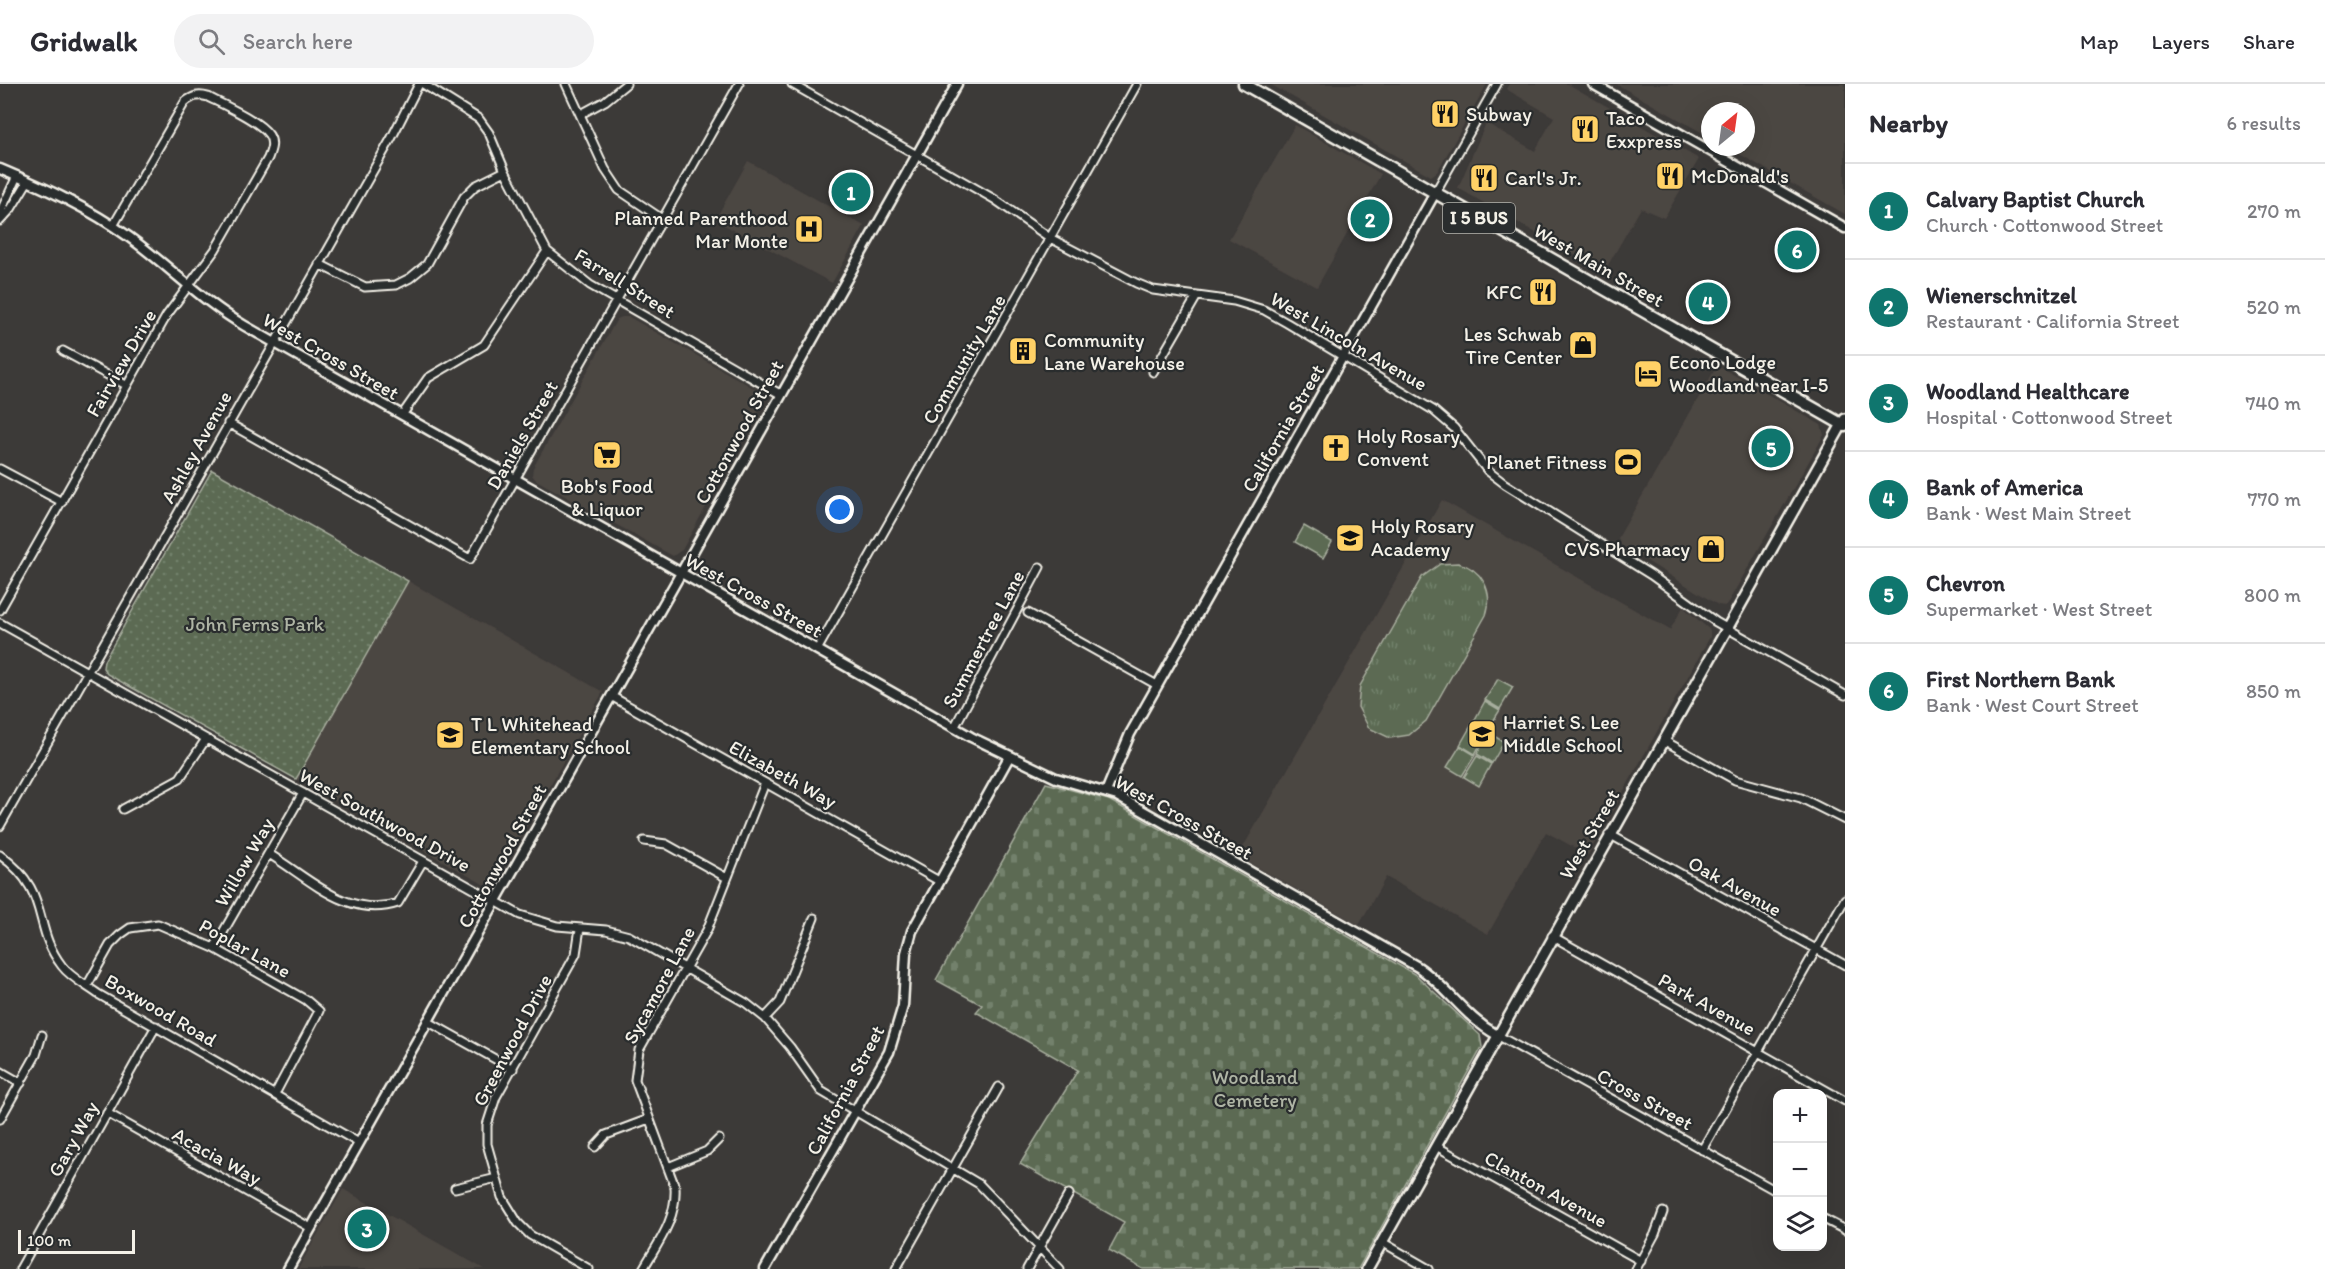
<!DOCTYPE html>
<meta charset="utf-8">
<style>
:root{--surface:#fff;--page:#f2f2f3;--text:#2b2b33;--muted:#7c7c81;--line:#e1e1e2;--accent:#0f766e}
body{margin:0;font-family:Itim,sans-serif;background:var(--page);color:var(--text)}
.controls{position:absolute;right:18px;bottom:18px;display:grid;overflow:hidden;border-radius:12px;box-shadow:0 6px 24px #0002}
.controls button{width:54px;height:54px;display:grid;place-items:center;padding:0;border:0;border-bottom:2px solid var(--line);background:var(--surface);color:var(--text);font:30px sans-serif}
.compass{position:absolute;left:1701px;top:18px;width:54px;height:54px;border-radius:50%;background:var(--surface);box-shadow:0 6px 24px #0002;rotate:29deg}
.scale{position:absolute;left:18px;bottom:15px;width:117px;box-sizing:border-box;padding-left:6px;border:3px solid #f4f1e8;border-top:0;font-size:16px;line-height:21px;white-space:nowrap;color:#f4f1e8;-webkit-text-stroke:4px #2a2d2e;paint-order:stroke}
.you{position:absolute;left:840px;top:426px;width:21px;height:21px;margin:-15px;border:4px solid #fff;border-radius:50%;background:#1a73e8;box-shadow:0 0 0 9px #1a73e833}
.badge{display:grid;place-items:center;width:39px;height:39px;border-radius:50%;background:var(--accent);color:#fff;font-size:20px;font-weight:700}
.pin{position:absolute;translate:-50% -50%;border:3px solid #fff;box-shadow:0 2px 6px #0006}
.list{margin:0;padding:0;list-style:none}
h2{display:flex;justify-content:space-between;align-items:center;height:78px;margin:0;padding:0 24px;font-size:26px}
h2 small{font-size:20px;font-weight:400;color:var(--muted)}
.list li{display:grid;grid-template-columns:39px 1fr auto;gap:18px;align-items:center;box-sizing:border-box;height:96px;padding:0 24px;border-top:2px solid var(--line)}
.list b{display:block;font-size:22px;white-space:nowrap}
.list p{margin:0;font-size:20px;white-space:nowrap;color:var(--muted)}
.list em{font-size:20px;font-style:normal;color:var(--muted)}
.icon{flex:none;width:33px;height:33px;fill:none;stroke:currentColor;stroke-width:2;stroke-linecap:round;stroke-linejoin:round}
.map{position:relative;flex:none;width:1845px;height:1185px;overflow:hidden}
header{display:flex;align-items:center;gap:36px;box-sizing:border-box;height:84px;padding:0 30px;background:var(--surface);border-bottom:2px solid var(--line)}
header strong{font-size:28px}
nav{display:flex;gap:33px;margin-inline-start:auto;font-size:21px}
.search{width:420px;height:54px;background:var(--page);display:flex;align-items:center;gap:15px;box-sizing:border-box;padding:0 21px;border-radius:33px;color:var(--muted);font-size:22px}
main{display:flex}
aside{flex:1;background:var(--surface)}
.map>svg:first-child{display:block}
</style>
<header>
<strong>Gridwalk</strong>
<div class="search"><svg class="icon" aria-label="search" viewBox="0 0 24 24"><circle cx="10" cy="10" r="6"/><path d="M15 15l6 6"/></svg>Search here</div>
<nav><a>Map</a><a>Layers</a><a>Share</a></nav>
</header>
<main>
<div class="map">
<svg width="1845" height="1185" viewBox="0 0 1845 1185">
<defs>
<pattern id="grass-tufts" width="24" height="20" patternUnits="userSpaceOnUse" patternTransform="scale(1.5)"><rect width="24" height="20" fill="#5b6b53"/><path d="M3 7l-1-3M5 7V3M7 7l1-3M15 17l-1-3M17 17v-4M19 17l1-3" fill="none" stroke="#73816c"/></pattern>
<pattern id="cemetery-stones" width="16" height="16" patternUnits="userSpaceOnUse" patternTransform="scale(1.5)"><rect width="16" height="16" fill="#5b6b53"/><path d="M2 7V4a2 2 0 0 1 4 0v3zM10 15v-3a2 2 0 0 1 4 0v3z" fill="#73816c"/></pattern>
<pattern id="park-dots" width="8" height="8" patternUnits="userSpaceOnUse" patternTransform="scale(1.5)"><rect width="8" height="8" fill="#5b6b53"/><path d="M2 2h.1M6 6h.1" fill="none" stroke="#73816c" stroke-width="1.8" stroke-linecap="round"/></pattern>
</defs>
<rect width="100%" height="100%" fill="#3c3a38"/>
<filter id="ink" filterUnits="userSpaceOnUse"><feTurbulence type="fractalNoise" baseFrequency=".0167" numOctaves="2"/><feDisplacementMap in="SourceGraphic" scale="12" xChannelSelector="R" yChannelSelector="G"/><feConvolveMatrix kernelMatrix="1 2 1 2 8 2 1 2 1" color-interpolation-filters="sRGB"/></filter>
<g filter="url(#ink)">
<!-- built -->
<path fill="#4c4642" d="M1270 0H1487L1437 88 1431 92Z
M1509 0H1568L1699 75 1664 134 1641 124 1604 188 1458 104 1486 39 1535 67 1554 33 1506 5Z
M1616 0H1845V130L1727 63H1746V27H1710V53Z
M1295 41 1381 90 1317 203 1229 155Z
M748 77 864 142 832 199 715 136Z
M622 233H629L764 310 766 314 682 466 673 472 536 396 532 391 533 384 617 235Z
M1722 284 1821 341 1824 351 1726 522 1718 521 1621 461 1618 454 1714 287Z
M1442 416 1670 546 1683 523 1710 546V553L1588 771 1546 748 1488 850 1386 793 1359 841 1238 772Z
M408 497 603 608 495 798 491 801 483 800 296 695Z
M343 1105 484 1185H298Z"/>
<!-- grass -->
<path fill="url(#grass-tufts)" stroke="#a8ae9e" stroke-width="1.5" d="M1458 479C1482 485 1494 507 1486 531L1426 637 1409 651 1390 654 1369 644 1358 623 1360 602 1422 493 1440 480Z"/>
<!-- cemetery -->
<path fill="url(#cemetery-stones)" stroke="#a8ae9e" stroke-width="1.5" d="M1046 699 1109 716 1416 891 1480 951 1482 963 1358 1185H1143L1109 1166 1124 1138 1020 1080 1078 986 976 928 982 921 936 896Z"/>
<!-- park -->
<path fill="url(#park-dots)" stroke="#a8ae9e" stroke-width="1.5" d="M212 386 408 497 296 695 107 590 103 584 104 577Z"/>
<!-- pitch -->
<path fill="#5b6b53" stroke="#a8ae9e" stroke-width="1.5" d="M1304 442 1332 458 1323 474 1295 458Z
M1498 595 1513 603 1500 625 1485 616Z
M1485 617 1500 626 1487 647 1473 639Z
M1472 640 1487 648 1475 670 1460 661Z
M1489 649 1504 658 1492 679 1477 670Z
M1460 662 1475 671 1462 692 1447 683Z
M1477 672 1491 680 1479 702 1464 693Z"/>
<g fill="none" stroke-linecap="round" stroke-linejoin="round">
<!-- minor casing -->
<g stroke="#f4f1e8" stroke-width="11">
<path id="minor" d="M423 0 479 35 489 49 505 87 547 167 590 201 780 310
M566 0 605 85 619 106 662 135
M792 0 994 115 1050 154 1136 199 1153 206 1234 217 1264 226 1287 239 1433 326 1454 344 1488 387 1505 400 1651 491 1716 538 1845 611
M581 30 605 17 626 0
M1435 109 1497 0
M0 129 17 92
M0 137 11 125 28 97
M319 180 365 203 396 201 410 194 427 180 464 113 475 102 505 87
M63 267 126 301
M1153 288 1197 212
M402 331 428 294 484 261 547 167
M228 339 470 475 739 0
M0 385 62 418
M0 526 167 231 215 166 268 74C271 66 274 59 269 51 260 37 224 21 208 13 198 10 193 12 185 18L113 142
M1028 529 1157 601
M0 539 520 831 557 842 606 846 629 852 746 919 765 934 790 963 821 1007 979 1100 1060 1185
M817 566 1137 0
M611 612 939 797
M954 644 1040 483
M1663 656 1735 696 1801 714 1845 736
M123 725 180 694 206 655
M0 742 391 55 419 0
M1609 750 1845 881
M644 757 666 760 727 794
M269 770C308 793 348 836 398 819L423 777
M0 771C52 808 31 842 62 882 71 894 86 901 98 910L359 1059
M580 844 576 870 496 1013 487 1041V1060L502 1113 518 1139 530 1151 589 1185
M1552 852 1845 1017
M214 864 303 709
M87 902 110 861 120 851 130 844 158 840 214 864 306 916 319 927 275 1010
M765 934 780 918 814 834
M427 937 513 985
M1497 951 1778 1108
M0 987 21 999
M107 1029 311 1144
M0 1035 36 971 42 951
M1436 1062 1641 1177
M595 1063 606 1051 649 1035
M1702 1066 1845 815
M668 1083 707 1067 719 1055
M455 1104 497 1094
M1822 1134 1845 1146
M1382 1158 1429 1185
M20 1185 156 942
M643 1185C658 1159 677 1135 675 1103L635 996 639 966 707 846 765 699
M896 1185 999 1003
M1027 1185 1069 1110
M1636 1185 1655 1150 1663 1128"/>
</g>
<!-- tertiary casing -->
<g stroke="#f4f1e8" stroke-width="13">
<path id="tertiary" d="M1593 0 1845 144
M0 85C45 104 89 124 129 153 169 182 202 217 245 242L971 653 1056 694 1117 712 1418 883C1449 904 1463 932 1497 951
M1106 708 1130 650 1435 109
M288 1185 957 0
M765 1185 889 968 903 922 906 869 912 847 1009 673"/>
</g>
<!-- secondary casing -->
<g stroke="#f4f1e8" stroke-width="14">
<path id="secondary" d="M1367 1185 1845 335"/>
</g>
<!-- primary casing -->
<g stroke="#f4f1e8" stroke-width="15">
<path id="primary" d="M1244 0 1845 342"/>
</g>
<!-- minor -->
<use href="#minor" stroke="#2a2d2e" stroke-width="7"/>
<!-- tertiary -->
<use href="#tertiary" stroke="#2a2d2e" stroke-width="8"/>
<!-- secondary -->
<use href="#secondary" stroke="#2a2d2e" stroke-width="9"/>
<!-- primary -->
<use href="#primary" stroke="#2a2d2e" stroke-width="10"/>
</g>
</g>
<!-- icons -->
<defs>
<g id="restaurant-square" transform="scale(1.5)"><rect x="-9" y="-9" width="18" height="18" rx="4" fill="#ffd166" stroke="#2a2d2e"/><path d="M-5-6h1v4h1v-4h1v4h1v-4h1v5L-1.5 .5V6h-2V.5L-5-1ZM5-6V6H3V1.5H1.5Q1.5-4 5-6Z" fill="#111"/></g>
<g id="hospital-square" transform="scale(1.5)"><rect x="-9" y="-9" width="18" height="18" rx="4" fill="#ffd166" stroke="#2a2d2e"/><path d="M-5-5h3v3.5h4V-5h3V5h-3V1.5h-4V5h-3Z" fill="#111"/></g>
<g id="shop-square" transform="scale(1.5)"><rect x="-9" y="-9" width="18" height="18" rx="4" fill="#ffd166" stroke="#2a2d2e"/><path d="M-5-2.5h2.3a2.7 3.5 0 0 1 5.4 0H5L5.5 6h-11ZM-1.5-2.5h3a1.5 2.3 0 0 0-3 0Z" fill="#111"/></g>
<g id="building-square" transform="scale(1.5)"><rect x="-9" y="-9" width="18" height="18" rx="4" fill="#ffd166" stroke="#2a2d2e"/><path d="M-4-6H4V6H1V3H-1V6H-4ZM-2.5-4.3h1.7v1.8h-1.7ZM.8-4.3h1.7v1.8H.8ZM-2.5-1h1.7V.8h-1.7ZM.8-1h1.7V.8H.8Z" fill="#111"/></g>
<g id="hotel-square" transform="scale(1.5)"><rect x="-9" y="-9" width="18" height="18" rx="4" fill="#ffd166" stroke="#2a2d2e"/><path d="M-6-4.5h1.5V1H6V5H4.5V3h-9V5H-6ZM-4 0a1.8 1.8 0 1 1 3.6 0ZM.5 0V-2.5h3Q6-2.5 6 0Z" fill="#111"/></g>
<g id="church-square" transform="scale(1.5)"><rect x="-9" y="-9" width="18" height="18" rx="4" fill="#ffd166" stroke="#2a2d2e"/><path d="M-1.2-6h2.4v3.5h3.3v2.4h-3.3V6h-2.4V-.1h-3.3v-2.4h3.3Z" fill="#111"/></g>
<g id="supermarket-square" transform="scale(1.5)"><rect x="-9" y="-9" width="18" height="18" rx="4" fill="#ffd166" stroke="#2a2d2e"/><path d="M-6-5.5h2.5l.6 2H6L4.5 2H-2.5L-4.4-4H-6ZM-1.5 3.2a1.3 1.3 0 1 0 .1 0ZM3 3.2a1.3 1.3 0 1 0 .1 0Z" fill="#111"/></g>
<g id="stadium-square" transform="scale(1.5)"><rect x="-9" y="-9" width="18" height="18" rx="4" fill="#ffd166" stroke="#2a2d2e"/><path d="M0-5a6.5 5 0 1 0 0 10a6.5 5 0 1 0 0-10ZM-3.5-1.8h7v3.6h-7Z" fill="#111"/></g>
<g id="school-square" transform="scale(1.5)"><rect x="-9" y="-9" width="18" height="18" rx="4" fill="#ffd166" stroke="#2a2d2e"/><path d="M0-5L7-2L0 1L-7-2ZM-4 1L0 2.5L4 1V4Q0 6-4 4Z" fill="#111"/></g>
</defs>
<g fill-rule="evenodd">
<use href="#restaurant-square" x="1445" y="30"/>
<use href="#restaurant-square" x="1585" y="45"/>
<use href="#restaurant-square" x="1670" y="92"/>
<use href="#restaurant-square" x="1484" y="94"/>
<use href="#hospital-square" x="809" y="145"/>
<use href="#restaurant-square" x="1543" y="208"/>
<use href="#shop-square" x="1583" y="261"/>
<use href="#building-square" x="1023" y="267"/>
<use href="#hotel-square" x="1648" y="290"/>
<use href="#church-square" x="1336" y="364"/>
<use href="#supermarket-square" x="607" y="371"/>
<use href="#stadium-square" x="1628" y="378"/>
<use href="#school-square" x="1350" y="454"/>
<use href="#shop-square" x="1711" y="465"/>
<use href="#school-square" x="1482" y="650"/>
<use href="#school-square" x="450" y="651"/>
</g>
<g text-anchor="middle" dominant-baseline="central" stroke-width="4.5" stroke-linejoin="round" paint-order="stroke">
<!-- shield labels -->
<rect fill="#2a2d2e" stroke="#b7b6b0" stroke-width="1.5" x="1443" y="119" width="72" height="30" rx="4.5"/>
<g font-size="18" font-weight="bold" fill="#f4f1e8">
<text x="1479" y="134">I 5 BUS</text>
</g>
<!-- poi labels -->
<g font-size="20" fill="#f4f1e8" stroke="#2a2d2e" text-anchor="start">
<text x="1466" y="30">Subway</text>
<text x="1606" y="34">Taco<tspan x="1606" dy="23">Exxpress</tspan></text>
<text x="1691" y="92">McDonald's</text>
<text x="1505" y="94">Carl's Jr.</text>
<text x="788" y="134" text-anchor="end">Planned Parenthood<tspan x="788" dy="23">Mar Monte</tspan></text>
<text x="1522" y="208" text-anchor="end">KFC</text>
<text x="1562" y="250" text-anchor="end">Les Schwab<tspan x="1562" dy="23">Tire Center</tspan></text>
<text x="1044" y="256">Community<tspan x="1044" dy="23">Lane Warehouse</tspan></text>
<text x="1669" y="278">Econo Lodge<tspan x="1669" dy="23">Woodland near I-5</tspan></text>
<text x="1357" y="352">Holy Rosary<tspan x="1357" dy="23">Convent</tspan></text>
<text x="1607" y="378" text-anchor="end">Planet Fitness</text>
<text x="607" y="402" text-anchor="middle">Bob's Food<tspan x="607" dy="23">&amp; Liquor</tspan></text>
<text x="1371" y="442">Holy Rosary<tspan x="1371" dy="23">Academy</tspan></text>
<text x="1690" y="465" text-anchor="end">CVS Pharmacy</text>
<text x="1503" y="638">Harriet S. Lee<tspan x="1503" dy="23">Middle School</tspan></text>
<text x="471" y="640">T L Whitehead<tspan x="471" dy="23">Elementary School</tspan></text>
</g>
<!-- street labels -->
<g font-size="20" fill="#f4f1e8" stroke="#2a2d2e">
<text transform="translate(1599 181) rotate(30)">West Main Street</text>
<text transform="translate(625 199) rotate(32)">Farrell Street</text>
<text transform="translate(1349 257) rotate(30)">West Lincoln Avenue</text>
<text transform="translate(331 272) rotate(30)">West Cross Street</text>
<text transform="translate(964 275) rotate(-60)">Community Lane</text>
<text transform="translate(121 279) rotate(-60)">Fairview Drive</text>
<text transform="translate(1283 344) rotate(-60)">California Street</text>
<text transform="translate(739 348) rotate(-61)">Cottonwood Street</text>
<text transform="translate(522 351) rotate(-60)">Daniels Street</text>
<text transform="translate(196 363) rotate(-61)">Ashley Avenue</text>
<text transform="translate(754 511) rotate(29)">West Cross Street</text>
<text transform="translate(983 555) rotate(-62)">Summertree Lane</text>
<text transform="translate(783 690) rotate(29)">Elizabeth Way</text>
<text transform="translate(1184 733) rotate(29)">West Cross Street</text>
<text transform="translate(385 736) rotate(29)">West Southwood Drive</text>
<text transform="translate(1589 750) rotate(-60)">West Street</text>
<text transform="translate(502 772) rotate(-61)">Cottonwood Street</text>
<text transform="translate(244 778) rotate(-60)">Willow Way</text>
<text transform="translate(1735 802) rotate(29)">Oak Avenue</text>
<text transform="translate(245 864) rotate(29)">Poplar Lane</text>
<text transform="translate(659 901) rotate(-62)">Sycamore Lane</text>
<text transform="translate(1707 920) rotate(29)">Park Avenue</text>
<text transform="translate(161 926) rotate(30)">Boxwood Road</text>
<text transform="translate(512 956) rotate(-62)">Greenwood Drive</text>
<text transform="translate(845 1006) rotate(-62)">California Street</text>
<text transform="translate(1645 1015) rotate(29)">Cross Street</text>
<text transform="translate(73 1055) rotate(-61)">Gary Way</text>
<text transform="translate(217 1072) rotate(29)">Acacia Way</text>
<text transform="translate(1546 1105) rotate(29)">Clanton Avenue</text>
</g>
<!-- park labels -->
<g font-size="20" fill="#afb5a5" stroke="#2a2d2e">
<text x="255" y="540">John Ferns Park</text>
<text x="1255" y="993">Woodland<tspan x="1255" dy="23">Cemetery</tspan></text>
</g>
</g>
</svg>
<div class="controls">
<button>+</button>
<button>−</button>
<button><svg class="icon" aria-label="layers" viewBox="0 0 24 24"><path d="M12 4l9 5-9 5-9-5zM3 14l9 5 9-5"/></svg></button>
</div>
<svg class="compass" viewBox="-18 -18 36 36"><path d="M0-13l5 13h-10z" fill="#e53935"/><path d="M0 13l5-13h-10z" fill="#7c7c81"/></svg>
<div class="scale">100 m</div>
<div class="you"></div>
<div class="pin badge" style="left:851px;top:108px">1</div>
<div class="pin badge" style="left:1370px;top:135px">2</div>
<div class="pin badge" style="left:367px;top:1145px">3</div>
<div class="pin badge" style="left:1708px;top:218px">4</div>
<div class="pin badge" style="left:1771px;top:364px">5</div>
<div class="pin badge" style="left:1797px;top:166px">6</div>
</div>
<aside>
<h2>Nearby<small>6 results</small></h2>
<ul class="list">
<li><span class="badge">1</span><div><b>Calvary Baptist Church</b><p>Church · Cottonwood Street</p></div><em>270 m</em></li>
<li><span class="badge">2</span><div><b>Wienerschnitzel</b><p>Restaurant · California Street</p></div><em>520 m</em></li>
<li><span class="badge">3</span><div><b>Woodland Healthcare</b><p>Hospital · Cottonwood Street</p></div><em>740 m</em></li>
<li><span class="badge">4</span><div><b>Bank of America</b><p>Bank · West Main Street</p></div><em>770 m</em></li>
<li><span class="badge">5</span><div><b>Chevron</b><p>Supermarket · West Street</p></div><em>800 m</em></li>
<li><span class="badge">6</span><div><b>First Northern Bank</b><p>Bank · West Court Street</p></div><em>850 m</em></li>
</ul>
</aside>
</main>
